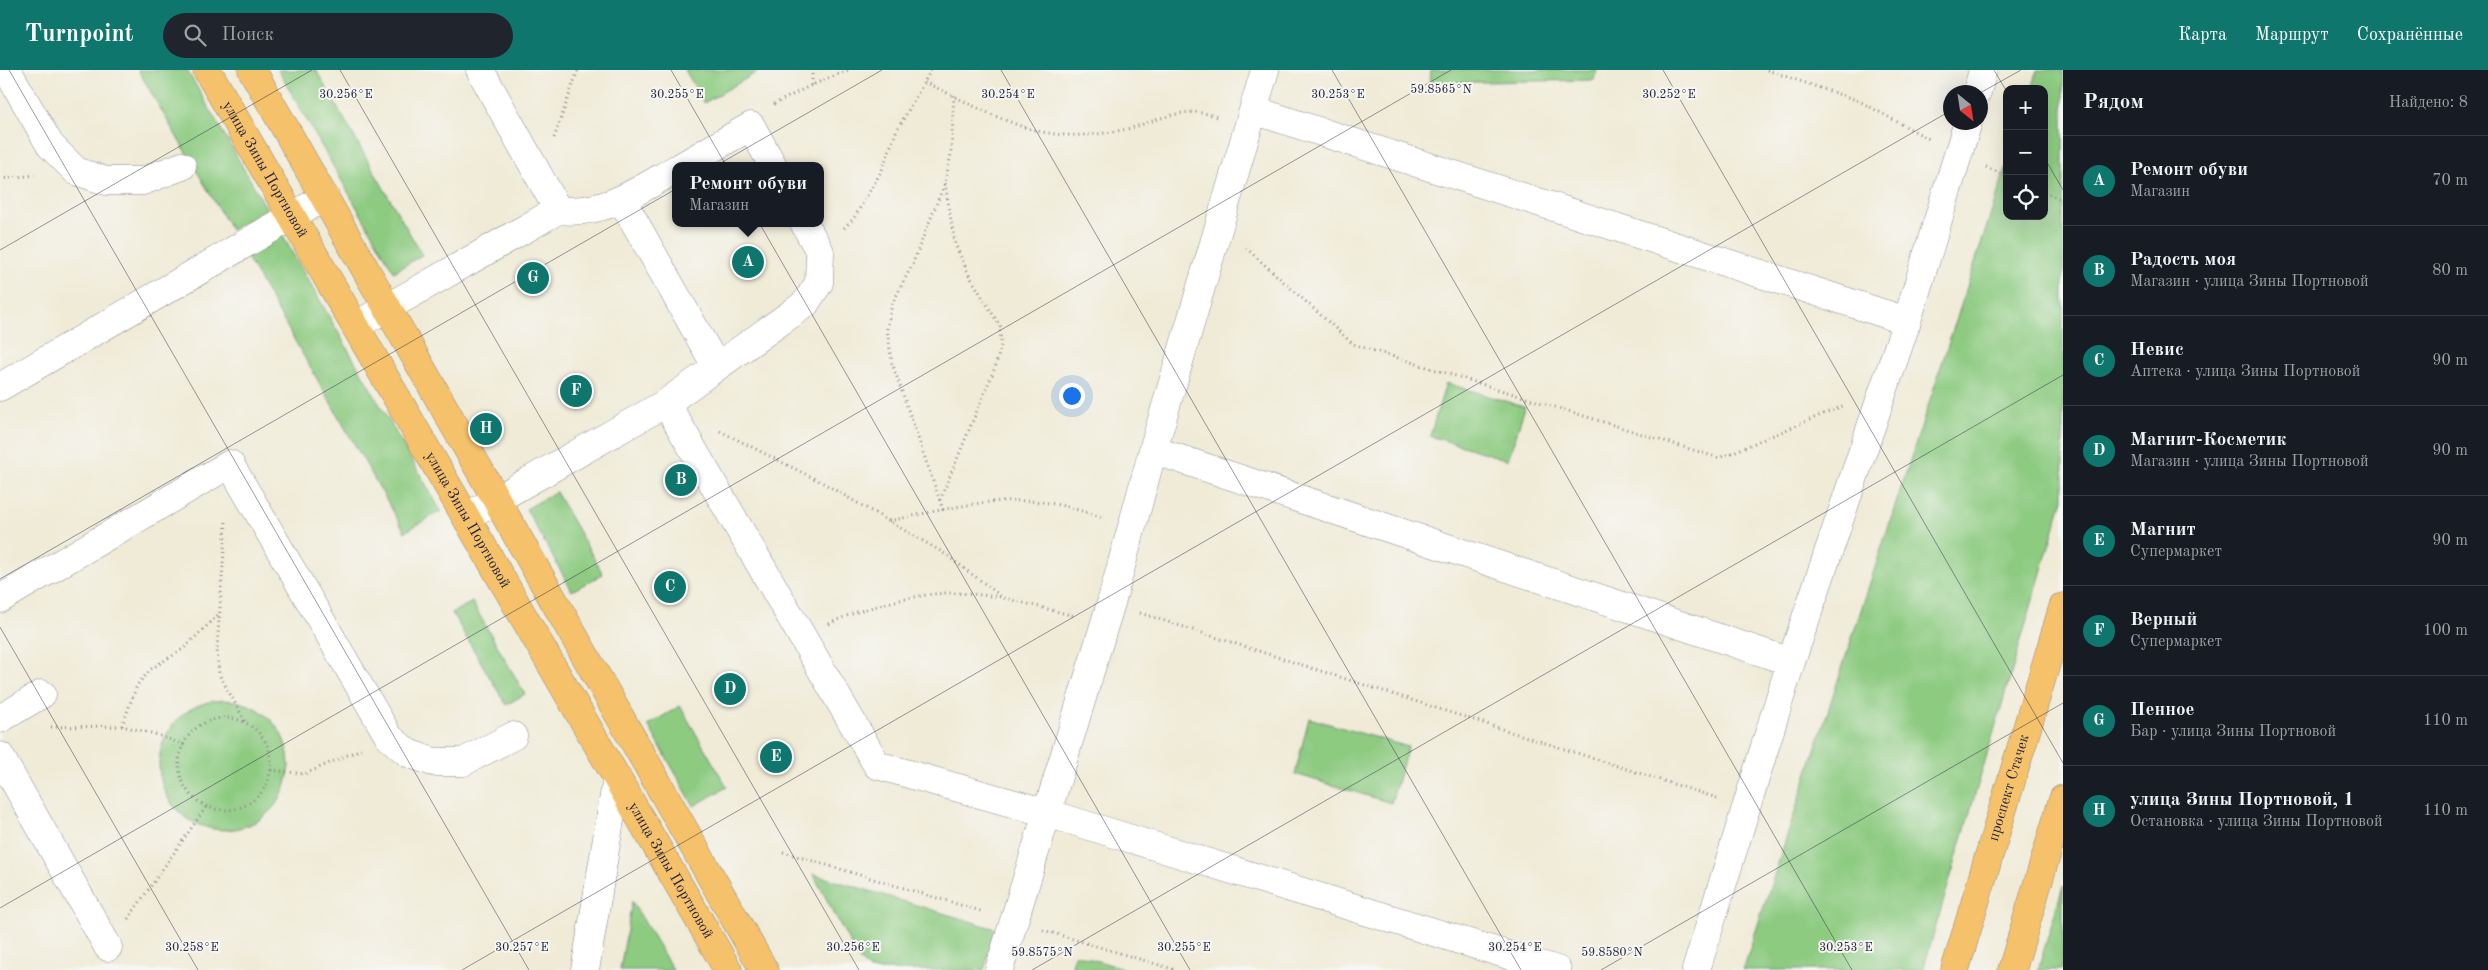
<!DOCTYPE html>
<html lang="ru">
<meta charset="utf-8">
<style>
:root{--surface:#171b24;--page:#20242c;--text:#f1f3f6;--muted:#9ea1a6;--line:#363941;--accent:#0f766e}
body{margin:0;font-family:"Old Standard TT",serif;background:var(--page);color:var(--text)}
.controls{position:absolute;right:15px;top:15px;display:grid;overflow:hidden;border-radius:10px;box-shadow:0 5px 20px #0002}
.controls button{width:45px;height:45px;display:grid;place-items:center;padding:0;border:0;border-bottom:1px solid var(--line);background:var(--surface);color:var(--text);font:25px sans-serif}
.compass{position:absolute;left:1943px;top:15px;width:45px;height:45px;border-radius:50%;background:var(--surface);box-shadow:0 5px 20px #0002;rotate:150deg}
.you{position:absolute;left:1071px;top:325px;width:18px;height:18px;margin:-12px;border:4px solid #fff;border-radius:50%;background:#1a73e8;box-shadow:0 0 0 8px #1a73e833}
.badge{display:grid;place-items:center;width:32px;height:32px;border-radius:50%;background:var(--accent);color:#fff;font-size:16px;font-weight:700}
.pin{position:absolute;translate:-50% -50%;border:2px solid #fff;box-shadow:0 1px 5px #0006}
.popup{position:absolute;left:672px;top:92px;width:152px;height:65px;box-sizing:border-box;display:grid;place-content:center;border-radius:10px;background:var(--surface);filter:drop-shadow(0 1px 4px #0005);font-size:16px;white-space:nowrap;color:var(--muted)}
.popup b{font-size:19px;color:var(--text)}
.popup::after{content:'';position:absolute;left:50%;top:100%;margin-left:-10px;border:10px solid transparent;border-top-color:var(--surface)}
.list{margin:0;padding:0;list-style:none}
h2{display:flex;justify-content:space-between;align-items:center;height:65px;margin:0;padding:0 20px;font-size:21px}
h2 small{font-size:16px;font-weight:400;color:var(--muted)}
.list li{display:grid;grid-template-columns:32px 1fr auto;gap:15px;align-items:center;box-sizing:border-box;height:90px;padding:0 20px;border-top:1px solid var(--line)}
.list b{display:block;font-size:19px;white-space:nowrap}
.list p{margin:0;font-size:16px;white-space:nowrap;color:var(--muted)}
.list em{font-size:16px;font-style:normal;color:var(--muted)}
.icon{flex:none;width:28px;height:28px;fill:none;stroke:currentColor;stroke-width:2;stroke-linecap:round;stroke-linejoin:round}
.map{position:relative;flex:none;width:2063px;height:900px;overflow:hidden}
header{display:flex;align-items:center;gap:30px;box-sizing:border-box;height:70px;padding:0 25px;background:var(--accent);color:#fff}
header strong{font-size:24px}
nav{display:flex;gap:28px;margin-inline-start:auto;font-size:18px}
.search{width:350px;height:45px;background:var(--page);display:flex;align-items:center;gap:12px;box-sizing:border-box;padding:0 18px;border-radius:28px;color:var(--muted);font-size:19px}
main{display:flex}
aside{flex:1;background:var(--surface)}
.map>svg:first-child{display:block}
</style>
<header>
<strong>Turnpoint</strong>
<div class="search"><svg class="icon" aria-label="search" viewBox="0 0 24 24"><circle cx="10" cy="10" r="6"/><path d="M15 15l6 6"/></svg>Поиск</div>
<nav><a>Карта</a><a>Маршрут</a><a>Сохранённые</a></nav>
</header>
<main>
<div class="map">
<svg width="2063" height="900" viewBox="0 0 2063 900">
<rect width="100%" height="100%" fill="#f6f6f2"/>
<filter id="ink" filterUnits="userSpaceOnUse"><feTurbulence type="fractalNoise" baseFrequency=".02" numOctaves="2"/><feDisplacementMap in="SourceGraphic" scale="10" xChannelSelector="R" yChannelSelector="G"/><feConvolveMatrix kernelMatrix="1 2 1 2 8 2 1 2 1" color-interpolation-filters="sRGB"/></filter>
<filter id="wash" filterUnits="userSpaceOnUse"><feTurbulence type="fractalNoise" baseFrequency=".0096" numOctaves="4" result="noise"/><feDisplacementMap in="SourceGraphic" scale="20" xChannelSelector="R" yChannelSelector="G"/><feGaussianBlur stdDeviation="1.12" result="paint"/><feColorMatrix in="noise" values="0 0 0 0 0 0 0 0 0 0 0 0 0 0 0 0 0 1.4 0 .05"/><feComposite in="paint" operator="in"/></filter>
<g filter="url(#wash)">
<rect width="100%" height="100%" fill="#f0ebd7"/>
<!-- green -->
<path fill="#8dcb81" stroke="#58765e" d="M138 0H187L267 139 231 160Z
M278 0H316L422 185 394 202Z
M685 0H761L704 33Z
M1431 0H1597L1594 10 1430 13Z
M2038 0H2063V429L1923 900H1743L2007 95V146H2044V19H2032Z
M281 163 441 441 405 462 245 184Z
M1446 313 1525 337 1508 390 1430 366Z
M556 422 603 504 572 521 526 439Z
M472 532 525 624 506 635 452 543Z
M159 695a65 65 0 1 1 130 0a65 65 0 1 1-130 0Z
M680 636 727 717 694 736 648 655Z
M1309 648 1408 677 1391 733 1295 704Z
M813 804 996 859 984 900H869L858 888Z
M2063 816V894L2061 900H2038Z
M632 831 673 900H620Z
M1075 884 1128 900H1071Z"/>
</g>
<g filter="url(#ink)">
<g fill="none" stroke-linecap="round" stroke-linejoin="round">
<!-- minor casing -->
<g stroke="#898689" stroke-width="29">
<path id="minor" d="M7 0 50 75 76 101 106 111H143L182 96
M480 0 558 140
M1977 22 1983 0
M1253 40 1907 251
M682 96 751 56 773 96
M622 130 716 296
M804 153 820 182 819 213 805 234 666 333 877 695 1047 743 1557 900
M355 256 558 140C605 145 636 122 676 99
M0 317 325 127
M1153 380 1791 592
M466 447 666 333
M0 529 230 394 389 667 408 683 433 692H463L513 666
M0 649 42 624
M0 686 108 877
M585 900 617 708
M999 900 1111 533 1153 380 1265 0
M1696 900 1791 592 1907 251 1968 52"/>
</g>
<!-- major casing -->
<g stroke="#898689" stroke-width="29">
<g id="major">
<path id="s1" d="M207 0 728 900"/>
<path d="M252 0 764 900"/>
<path id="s2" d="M1955 900 2063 537"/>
<path d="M2012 900 2063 729"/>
</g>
</g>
<!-- path -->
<path stroke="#898689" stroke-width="3" stroke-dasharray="1 4" stroke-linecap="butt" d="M1767 0 1859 31 1929 69
M924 12C962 29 1014 60 1055 64 1077 67 1105 64 1127 59 1158 51 1187 33 1219 48
M812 15V0
M774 34 812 15 848 0
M554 68 578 0
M1986 97 2007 106
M0 109 35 105
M2044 122 2063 130
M844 158 854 148 882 100 896 62 931 0
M1246 178 1353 274 1719 388 1845 335
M720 361 823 413 942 482 1004 528 1075 546
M940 430 996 295 1001 275 1000 256 969 205 955 174 945 113
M943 440 892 293 887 259 892 234 912 195 945 113 951 84 954 25
M889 451C938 441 991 426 1041 432 1062 434 1082 441 1101 447
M226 452 217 579 219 604 246 653
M1140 543 1717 728
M829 554C856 539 922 522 953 523 969 523 986 526 1003 527
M179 694a46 46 0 1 1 92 0a46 46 0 1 1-92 0Z
M122 656 137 615 151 599 183 579 219 544
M51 657 122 656 155 664 184 675
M271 700 305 704 361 679
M783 782 984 842
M128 849 206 737
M1043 860 1176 900"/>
<!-- minor -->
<use href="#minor" stroke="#fff" stroke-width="28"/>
<!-- major -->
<use href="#major" stroke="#f5c16b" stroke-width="28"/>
</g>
</g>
<!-- ticks -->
<path fill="none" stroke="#22223b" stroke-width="1" stroke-opacity="0.45" d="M9 0 529 900M340 0 859 900M671 0 1190 900M1001 0 1521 900M1332 0 1852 900M1663 0 2063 693M1994 0 2007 22M1980 23 2021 0M2044 87 2063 120M0 180 312 0M0 509 882 0M0 557 198 900M0 838 1451 0M462 900 1950 41M1032 900 2063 305M1601 900 2063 633"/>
<g text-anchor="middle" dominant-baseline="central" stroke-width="4" stroke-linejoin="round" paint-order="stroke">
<!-- street labels -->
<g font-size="15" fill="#22223b" stroke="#f6f6f2">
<text stroke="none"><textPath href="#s1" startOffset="115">улица Зины Портновой</textPath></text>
<text stroke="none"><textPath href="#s1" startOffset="520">улица Зины Портновой</textPath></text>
<text stroke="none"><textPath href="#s2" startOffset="190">проспект Стачек</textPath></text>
<text stroke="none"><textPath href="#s1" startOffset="925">улица Зины Портновой</textPath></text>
</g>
</g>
<g font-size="12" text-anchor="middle" fill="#22223b" stroke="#f6f6f2" stroke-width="4" stroke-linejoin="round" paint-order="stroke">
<text x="1441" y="23">59.8565°N</text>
<text x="346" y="28">30.256°E</text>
<text x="677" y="28">30.255°E</text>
<text x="1008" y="28">30.254°E</text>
<text x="1338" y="28">30.253°E</text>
<text x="1669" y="28">30.252°E</text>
<text x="192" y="881">30.258°E</text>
<text x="522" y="881">30.257°E</text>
<text x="853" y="881">30.256°E</text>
<text x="1184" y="881">30.255°E</text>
<text x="1515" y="881">30.254°E</text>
<text x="1846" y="881">30.253°E</text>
<text x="1042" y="886">59.8575°N</text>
<text x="1612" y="886">59.8580°N</text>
</g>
</svg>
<div class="controls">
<button>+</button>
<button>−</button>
<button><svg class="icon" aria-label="locate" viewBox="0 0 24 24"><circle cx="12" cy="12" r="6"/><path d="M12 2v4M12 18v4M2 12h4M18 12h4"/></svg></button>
</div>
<svg class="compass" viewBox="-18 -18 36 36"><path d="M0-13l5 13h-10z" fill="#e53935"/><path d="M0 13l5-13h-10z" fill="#9ea1a6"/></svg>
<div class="you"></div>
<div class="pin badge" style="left:748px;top:192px">A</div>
<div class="popup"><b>Ремонт обуви</b>Магазин</div>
<div class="pin badge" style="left:681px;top:410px">B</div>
<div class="pin badge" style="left:670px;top:517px">C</div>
<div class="pin badge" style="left:730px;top:619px">D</div>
<div class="pin badge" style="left:776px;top:687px">E</div>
<div class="pin badge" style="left:576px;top:321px">F</div>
<div class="pin badge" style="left:533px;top:208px">G</div>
<div class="pin badge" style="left:486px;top:359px">H</div>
</div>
<aside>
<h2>Рядом<small>Найдено: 8</small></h2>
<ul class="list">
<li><span class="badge">A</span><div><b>Ремонт обуви</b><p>Магазин</p></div><em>70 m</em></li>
<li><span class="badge">B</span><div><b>Радость моя</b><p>Магазин · улица Зины Портновой</p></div><em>80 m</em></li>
<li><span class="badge">C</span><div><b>Невис</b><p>Аптека · улица Зины Портновой</p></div><em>90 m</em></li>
<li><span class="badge">D</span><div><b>Магнит-Косметик</b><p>Магазин · улица Зины Портновой</p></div><em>90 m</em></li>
<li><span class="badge">E</span><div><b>Магнит</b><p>Супермаркет</p></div><em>90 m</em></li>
<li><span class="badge">F</span><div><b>Верный</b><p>Супермаркет</p></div><em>100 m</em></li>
<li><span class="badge">G</span><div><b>Пенное</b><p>Бар · улица Зины Портновой</p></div><em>110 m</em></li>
<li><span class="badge">H</span><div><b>улица Зины Портновой, 1</b><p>Остановка · улица Зины Портновой</p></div><em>110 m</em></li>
</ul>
</aside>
</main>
